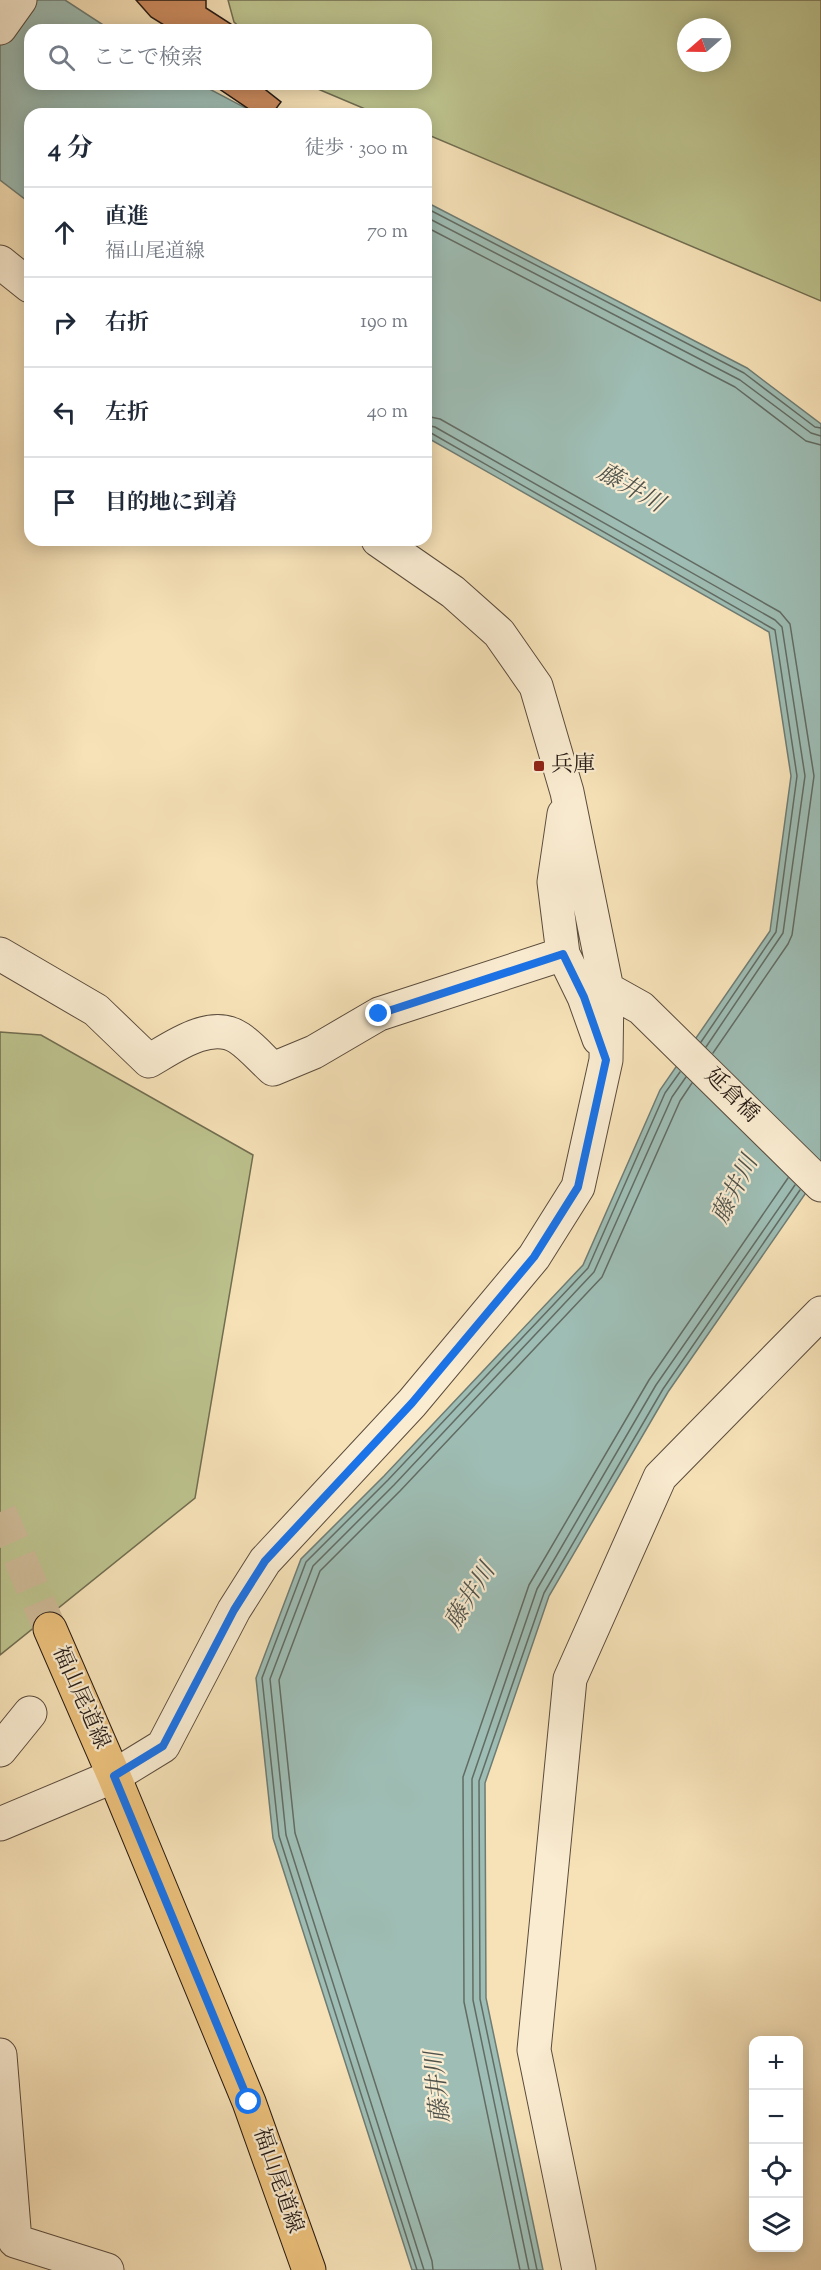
<!DOCTYPE html>
<html lang="ja">
<meta charset="utf-8">
<style>
:root{--surface:#fff;--page:#f6f6f7;--text:#1f2937;--muted:#747a83;--line:#e0e1e3}
body{margin:0;font-family:"Sorts Mill Goudy","Noto Serif JP",serif;background:var(--page);color:var(--text)}
.controls{position:absolute;right:18px;bottom:18px;display:grid;overflow:hidden;border-radius:12px;box-shadow:0 3px 15px #0003}
.controls button{width:54px;height:54px;display:grid;place-items:center;padding:0;border:0;border-bottom:2px solid var(--line);background:var(--surface);color:var(--text);font:30px sans-serif}
.compass{position:absolute;left:677px;top:18px;width:54px;height:54px;border-radius:50%;background:var(--surface);box-shadow:0 3px 15px #0003;rotate:250deg}
.stop{position:absolute;width:18px;height:18px;margin:-14px;border:4px solid #1a73e8;border-radius:50%;background:#fff}
.stop.end{background:#1a73e8;border-color:#fff;box-shadow:0 2px 6px #0008}
.list{margin:0;padding:0;list-style:none}
h2{display:flex;justify-content:space-between;align-items:center;height:78px;margin:0;padding:0 24px;font-size:26px}
h2 small{font-size:20px;font-weight:400;color:var(--muted)}
.list li{display:grid;grid-template-columns:39px 1fr auto;gap:18px;align-items:center;box-sizing:border-box;height:90px;padding:0 24px;border-top:2px solid var(--line)}
.list b{display:block;font-size:22px;white-space:nowrap}
.list p{margin:0;font-size:20px;white-space:nowrap;color:var(--muted)}
.list em{font-size:20px;font-style:normal;color:var(--muted)}
.icon{flex:none;width:33px;height:33px;fill:none;stroke:currentColor;stroke-width:2;stroke-linecap:round;stroke-linejoin:round}
.map{position:relative;flex:none;width:821px;height:2270px;overflow:hidden}
.search{position:absolute;background:var(--surface);box-shadow:0 3px 15px #0003;left:24px;top:24px;width:408px;height:66px;display:flex;align-items:center;gap:15px;box-sizing:border-box;padding:0 21px;border-radius:18px;color:var(--muted);font-size:22px}
.panel{position:absolute;background:var(--surface);box-shadow:0 3px 15px #0003;left:24px;top:108px;width:408px;height:438px;border-radius:18px}
.map>svg:first-child{display:block}
</style>
<div class="map">
<svg width="821" height="2270" viewBox="0 0 821 2270">
<rect width="100%" height="100%" fill="#f7e2b8"/>
<filter id="stains"><feTurbulence type="fractalNoise" baseFrequency=".00333" numOctaves="4"/><feColorMatrix values="0 0 0 0 .2 0 0 0 0 .09 0 0 0 0 .02 0 0 0 .5 -.17"/></filter>
<radialGradient id="worn" r=".72"><stop offset=".6" stop-color="#630" stop-opacity="0"/><stop offset="1" stop-color="#630" stop-opacity=".3"/></radialGradient>
<!-- green -->
<path fill="#bdc38e" stroke="#716e51" stroke-width="1.5" fill-rule="evenodd" d="M228 0H821V301L426 134V114H377L306 84H426V30H243L234 22ZM686 27H722V63H686Z
M0 1032 41 1035 253 1155 195 1498 0 1655Z"/>
<!-- water -->
<path fill="#9ebdb4" stroke="#6e7c74" stroke-width="1.5" d="M0 0H65L111 30H30V84H200L257 114H30V203L0 180Z
M426 202 747 368 821 424V1171L668 1392 549 1596 485 1783 486 1998 543 2270H412L273 1838 256 1678 301 1559 384 1476 583 1265 660 1090 770 931 791 776 769 632 426 437Z"/>
<g fill="none" stroke-linecap="round" stroke-linejoin="round">
<!-- shore -->
<path stroke="#626c64" stroke-width="1.5" d="M426 208 744 373 815 427 821 428
M426 217 740 380 811 433 821 436
M426 227 735 387 806 441 821 445
M426 416 440 419 780 612 790 624 814 776 792 935 788 944 713 1053
M426 425 435 427 775 620 782 627 805 776 783 933 706 1047
M426 433H431L775 630 797 776 776 932 701 1042
M417 2270 279 1836 262 1678 306 1562 388 1480 588 1268 665 1093 680 1072
M424 2270 286 1835 270 1679 313 1566 394 1485 594 1272 672 1097 686 1077
M433 2270 432 2261 295 1833 279 1680 320 1571 400 1491 602 1277 680 1101 692 1083
M520 2270 464 2002 463 1777 529 1585 649 1380 788 1178
M529 2270 473 2000 472 1779 537 1589 656 1385 795 1185
M537 2270 480 1999 479 1781 544 1593 663 1389 800 1190"/>
</g>
<!-- building -->
<path fill="#cb8b5e" stroke="#251a14" stroke-width="1.5" d="M136 0H206V8L231 24 235 30H172L151 17Z
M212 84H270L266 90 281 102 272 114H256Z"/>
<g fill="none" stroke-linecap="round" stroke-linejoin="round">
<!-- major-tunnel -->
<path stroke="#cdba97" stroke-width="33" stroke-dasharray="33 16" stroke-linecap="butt" d="M0 1512 50 1629"/>
<!-- minor casing -->
<g stroke="#5a4c3d" stroke-width="35">
<path id="minor" d="M0 28 20 0
M0 262 30 286
M564 814 554 882 563 954 584 997 599 1039
M0 954 96 1010 149 1061C173 1047 211 1019 239 1038 251 1046 262 1059 273 1069L314 1052 379 1014 563 954
M607 989 641 1008 821 1185
M0 1750 30 1713
M0 1824 114 1776 163 1746 234 1610 265 1561 412 1403 534 1257 578 1187 606 1060 607 989 567 792 536 686 499 633 453 592 378 540
M0 2055 15 2241 107 2270
M579 2270 534 2050 570 1679 660 1477 821 1313"/>
</g>
<!-- major casing -->
<g stroke="#251a14" stroke-width="35">
<path id="major" d="M50 1629 114 1776 249 2102 309 2270"/>
</g>
<!-- minor -->
<use href="#minor" stroke="#faecd1" stroke-width="33"/>
<!-- major -->
<use href="#major" stroke="#ecc17c" stroke-width="33"/>
</g>
<g fill="none" stroke-linecap="round" stroke-linejoin="round">
<!-- route -->
<path stroke="#1a73e8" stroke-width="8" d="M249 2102 114 1776 163 1746 234 1610 265 1561 412 1403 534 1257 578 1187 606 1060 584 997 563 954 379 1014"/>
</g>
<!-- markers -->
<rect fill="#8f2418" stroke="#faecd1" stroke-width="2" x="533" y="760" width="12" height="12" rx="3"/>
<g text-anchor="middle" dominant-baseline="central" stroke-width="4.5" stroke-linejoin="round" paint-order="stroke">
<!-- poi labels -->
<g font-size="22" fill="#251a14" stroke="#faecd1" text-anchor="start">
<text x="551" y="766">兵庫</text>
</g>
<!-- street labels -->
<g font-size="22" fill="#251a14" stroke="#faecd1">
<text transform="translate(731 1096) rotate(45)">延倉橋</text>
<text transform="translate(80 1698) rotate(66)">福山尾道線</text>
<text transform="translate(277 2181) rotate(71)">福山尾道線</text>
</g>
<!-- water labels -->
<g font-size="24" font-style="italic" fill="#4f534c" stroke="#faecd1">
<text transform="translate(630 489) rotate(30)">藤井川</text>
<text transform="translate(736 1190) rotate(-63)">藤井川</text>
<text transform="translate(471 1597) rotate(-58)">藤井川</text>
<text transform="translate(439 2087) rotate(-96)">藤井川</text>
</g>
</g>
<rect width="100%" height="100%" filter="url(#stains)"/>
<rect width="100%" height="100%" fill="url(#worn)"/>
</svg>
<div class="controls">
<button>+</button>
<button>−</button>
<button><svg class="icon" aria-label="locate" viewBox="0 0 24 24"><circle cx="12" cy="12" r="6"/><path d="M12 2v4M12 18v4M2 12h4M18 12h4"/></svg></button>
<button><svg class="icon" aria-label="layers" viewBox="0 0 24 24"><path d="M12 4l9 5-9 5-9-5zM3 14l9 5 9-5"/></svg></button>
</div>
<svg class="compass" viewBox="-18 -18 36 36"><path d="M0-13l5 13h-10z" fill="#e53935"/><path d="M0 13l5-13h-10z" fill="#747a83"/></svg>
<div class="stop" style="left:249px;top:2102px"></div>
<div class="stop end" style="left:379px;top:1014px"></div>
<div class="search"><svg class="icon" aria-label="search" viewBox="0 0 24 24"><circle cx="10" cy="10" r="6"/><path d="M15 15l6 6"/></svg>ここで検索</div>
<section class="panel">
<h2>4 分<small>徒歩 · 300 m</small></h2>
<ul class="list">
<li><svg class="icon" aria-label="ahead" viewBox="0 0 24 24"><path d="M12 20V5M6 11l6-6 6 6"/></svg><div><b>直進</b><p>福山尾道線</p></div><em>70 m</em></li>
<li><svg class="icon" aria-label="right" viewBox="0 0 24 24"><path d="M7 20v-9h11M14 6l5 5-5 5"/></svg><div><b>右折</b></div><em>190 m</em></li>
<li><svg class="icon" aria-label="left" viewBox="0 0 24 24"><path d="M17 20v-9H6M10 6l-5 5 5 5"/></svg><div><b>左折</b></div><em>40 m</em></li>
<li><svg class="icon" aria-label="arrive" viewBox="0 0 24 24"><path d="M6 21V4h12l-3 4 3 4H6"/></svg><div><b>目的地に到着</b></div></li>
</ul>
</section>
</div>
